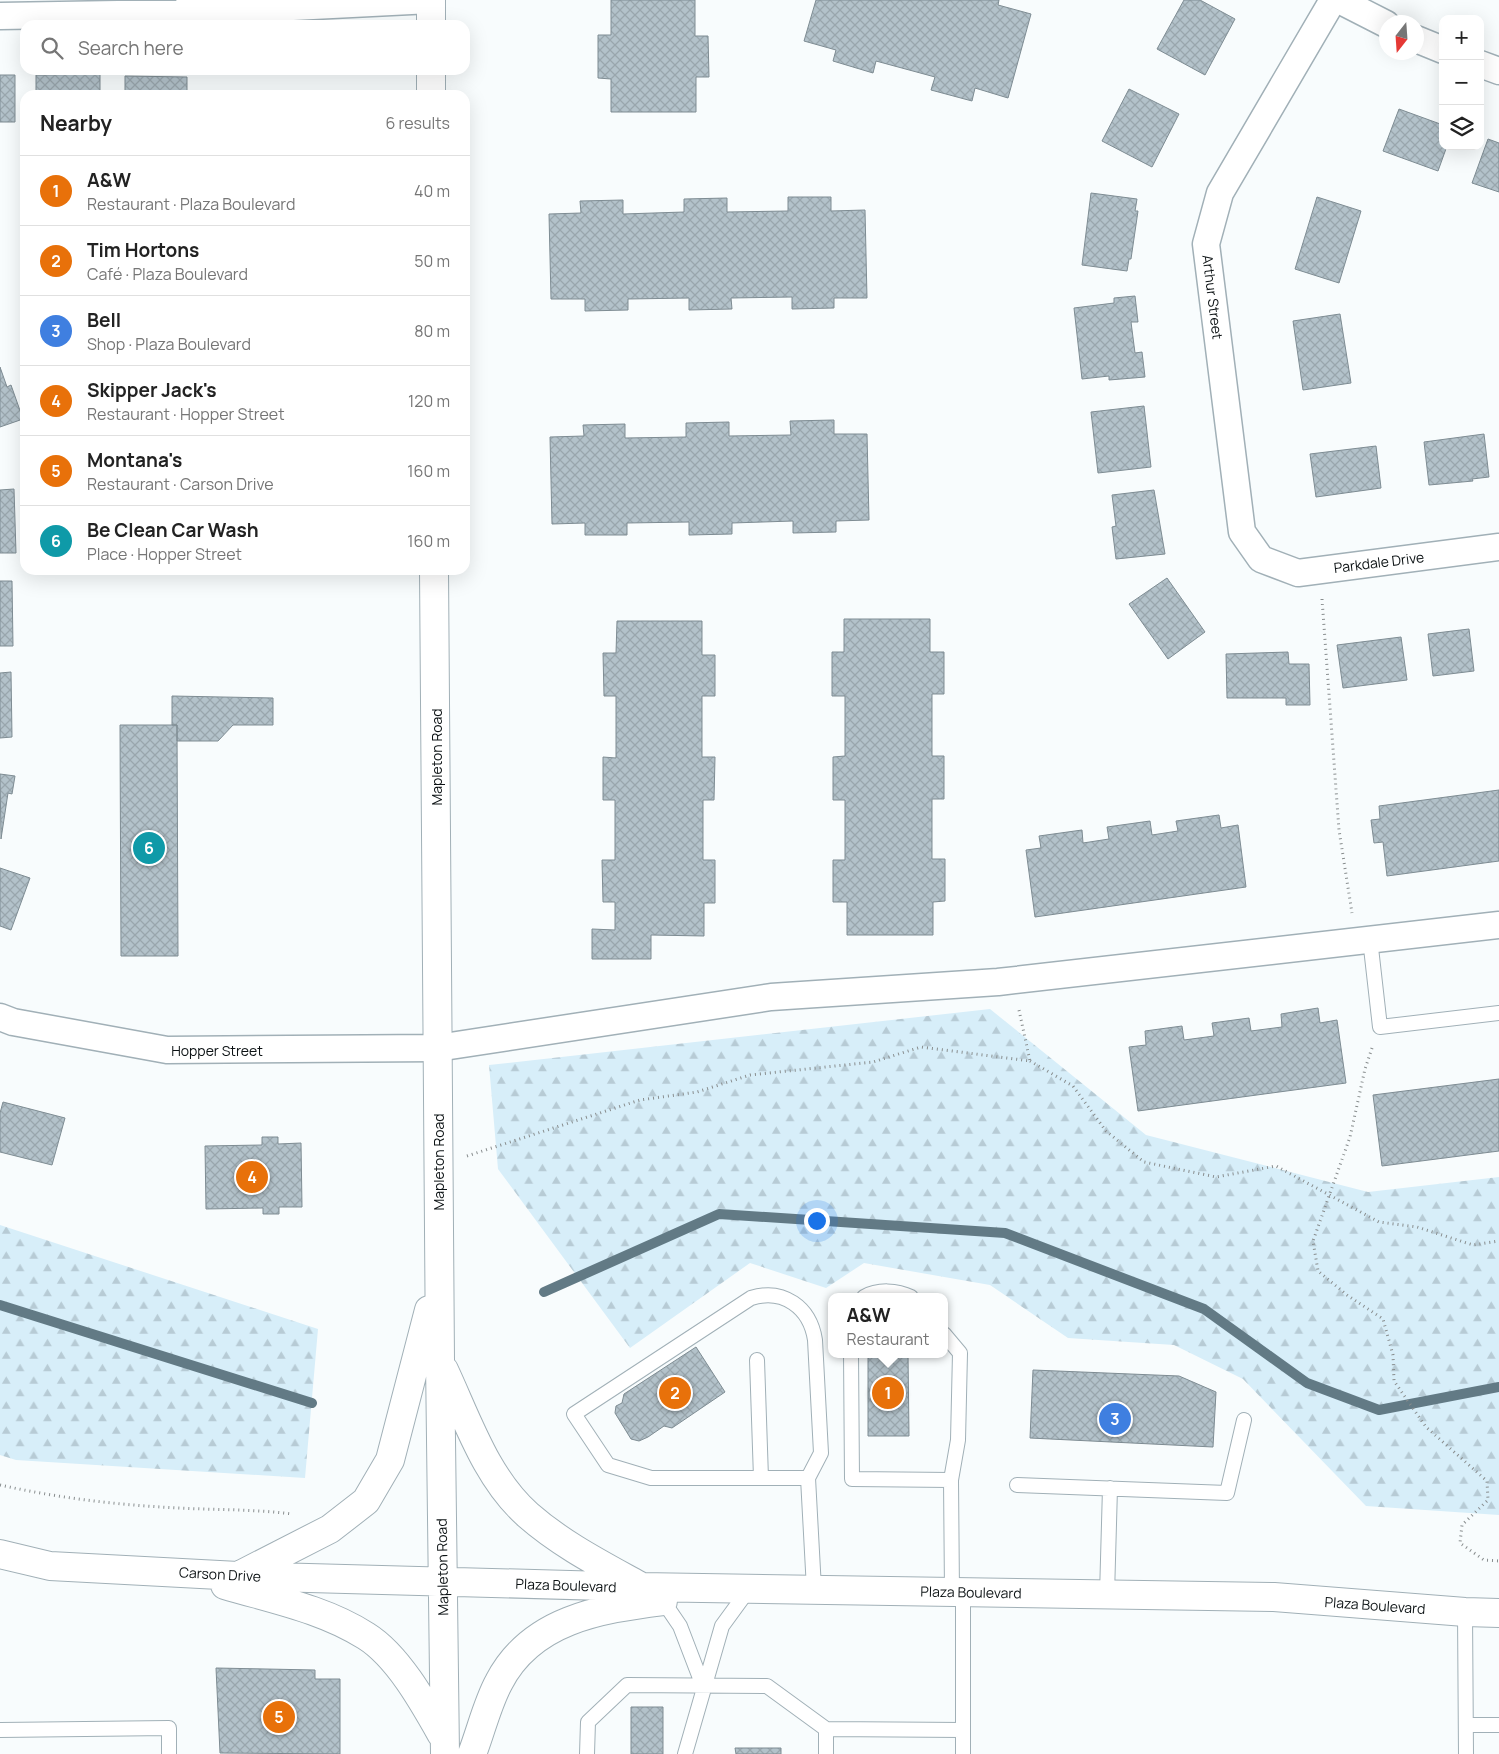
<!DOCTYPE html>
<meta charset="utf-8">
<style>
:root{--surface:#fff;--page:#f6f6f6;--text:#222;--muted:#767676;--line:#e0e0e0;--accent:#605723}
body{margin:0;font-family:Manrope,sans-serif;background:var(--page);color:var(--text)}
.controls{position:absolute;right:15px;top:15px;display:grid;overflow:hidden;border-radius:10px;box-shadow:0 5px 20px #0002}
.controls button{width:45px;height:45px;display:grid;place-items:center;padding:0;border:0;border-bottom:1px solid var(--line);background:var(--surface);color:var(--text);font:25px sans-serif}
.compass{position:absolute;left:1379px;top:15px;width:45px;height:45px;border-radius:50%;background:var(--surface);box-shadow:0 5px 20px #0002;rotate:197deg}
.you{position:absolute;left:816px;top:1220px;width:18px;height:18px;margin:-12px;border:4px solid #fff;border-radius:50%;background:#1a73e8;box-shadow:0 0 0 8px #1a73e833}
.badge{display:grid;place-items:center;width:32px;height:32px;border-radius:50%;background:var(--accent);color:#fff;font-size:16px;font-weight:700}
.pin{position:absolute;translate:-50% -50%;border:2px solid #fff;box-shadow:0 1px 5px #0006}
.popup{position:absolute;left:828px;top:1293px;width:120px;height:65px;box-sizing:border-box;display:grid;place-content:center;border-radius:10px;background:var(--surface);filter:drop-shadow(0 1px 4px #0005);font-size:16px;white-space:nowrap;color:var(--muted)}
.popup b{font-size:19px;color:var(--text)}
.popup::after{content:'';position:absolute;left:50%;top:100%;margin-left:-10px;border:10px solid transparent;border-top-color:var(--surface)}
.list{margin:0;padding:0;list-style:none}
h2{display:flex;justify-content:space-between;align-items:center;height:65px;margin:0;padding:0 20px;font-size:21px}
h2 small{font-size:16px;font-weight:400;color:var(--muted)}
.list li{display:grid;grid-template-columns:32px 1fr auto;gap:15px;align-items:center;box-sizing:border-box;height:70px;padding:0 20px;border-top:1px solid var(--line)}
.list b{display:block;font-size:19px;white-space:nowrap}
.list p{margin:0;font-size:16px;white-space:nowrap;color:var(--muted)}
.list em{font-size:16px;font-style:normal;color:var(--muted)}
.icon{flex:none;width:28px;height:28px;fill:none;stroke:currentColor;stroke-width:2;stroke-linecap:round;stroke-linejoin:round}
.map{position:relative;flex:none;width:1499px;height:1754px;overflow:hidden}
.search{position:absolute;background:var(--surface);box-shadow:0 5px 20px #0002;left:20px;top:20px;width:450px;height:55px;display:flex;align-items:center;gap:12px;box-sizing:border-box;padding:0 18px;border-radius:15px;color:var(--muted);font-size:19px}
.panel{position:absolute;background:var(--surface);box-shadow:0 5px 20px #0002;left:20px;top:90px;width:450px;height:485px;border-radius:15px}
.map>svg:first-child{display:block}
</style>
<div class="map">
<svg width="1499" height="1754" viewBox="0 0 1499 1754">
<defs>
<pattern id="forest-firs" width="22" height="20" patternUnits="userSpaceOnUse" patternTransform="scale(1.25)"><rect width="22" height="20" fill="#d7eef9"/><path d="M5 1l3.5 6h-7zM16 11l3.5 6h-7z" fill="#b7cbd5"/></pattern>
<pattern id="building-cross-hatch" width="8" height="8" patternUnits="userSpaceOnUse" patternTransform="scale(1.25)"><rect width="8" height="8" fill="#b3c2ca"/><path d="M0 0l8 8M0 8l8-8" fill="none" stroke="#99a6ad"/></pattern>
</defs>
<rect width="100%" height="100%" fill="#f8fcfd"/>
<!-- forest -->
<path fill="url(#forest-firs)" d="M990 1009 1146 1135 1368 1192 1499 1177V1515L1366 1506 1243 1379 1174 1345 1068 1338 990 1285 864 1263 826 1288 750 1263 630 1348 498 1169 489 1065Z
M0 1225 318 1329 305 1478 16 1460 0 1455Z"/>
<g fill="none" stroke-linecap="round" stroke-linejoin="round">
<!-- stream -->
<path stroke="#627a85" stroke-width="10" d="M544 1292 719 1214 1005 1233 1204 1309 1307 1383 1379 1410 1499 1387
M0 1305 312 1403"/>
</g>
<!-- building -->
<path fill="url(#building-cross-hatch)" stroke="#7e8c93" d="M611 0H695V36H708L709 77H696V112H611V79L598 78V35H611Z
M816 0H999L998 5 1031 14 1008 98 975 88 972 101 931 90 935 77 876 61 873 73 833 61 836 50 804 41Z
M1184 0H1200L1235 19 1205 75 1157 49Z
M100 74V95H36V75Z
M0 75H15V122H0Z
M125 76 187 77V95H125Z
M1129 89 1179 114 1152 167 1102 141Z
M1399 109 1443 125V146H1447L1438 171 1383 151Z
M1488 139 1499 143V192L1472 183Z
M1091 193 1137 199 1135 211H1138L1131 259H1129L1127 271 1082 265Z
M788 197H831V211L865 210 867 298H834V308L792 309V297L731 298 732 309 689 310V298L628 299V310L585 311V299H551L549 214 581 213 580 201 623 200V214L684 212V199L727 198V212L788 211Z
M1317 197 1361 211 1339 283 1295 269Z
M1135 296 1138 322H1131L1135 353 1142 352 1145 377 1109 380V376L1082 379 1074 308 1114 303V298Z
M1340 314 1351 383 1303 390 1293 321Z
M0 367 7 387 11 385 23 419 0 427Z
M1144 406 1151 467 1098 473 1091 412Z
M834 420V434H867L869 520 836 521V532L793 533V521L732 523V534L689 535V522L627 523V535H585V523L552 524 550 437 584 436 583 425 625 424V438L686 437V423L729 422V436L791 435 790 421Z
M1484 434 1489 477 1472 479 1473 481 1429 485 1424 442Z
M1376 446 1381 488 1316 497 1310 454Z
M14 489 16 553H0V490Z
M1154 490 1165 554 1116 559 1112 527 1116 526 1112 495Z
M1167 578 1205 632 1168 659 1129 604Z
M0 581H12L13 646H0Z
M844 619H930V652H944V694H932V756H944V799H932V859H945V901L933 902V935H847V902H833V860H845V800H833V757L845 756V696H832V652H844Z
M617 621H702V655H715V696H702V757H715L714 800H703V860H715V903H704V936L651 935V959H592V929L615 930V902H603L602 860H615V800H603V757L616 758V696H604L603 653H616Z
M1469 629 1474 671 1433 676 1428 634Z
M1401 637 1407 680 1343 688 1337 645Z
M1288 652 1289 664H1309L1310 705H1286V698H1227L1226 654Z
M11 672 12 737 0 738V673Z
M172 696 273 698V725H233L218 741H177V725H172Z
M120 725H177L178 956H121Z
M0 774 15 776 12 794 8 793 1 839Z
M1499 790V861L1387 876 1383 842 1374 843 1371 820 1380 819 1379 806Z
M1219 815 1221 828 1238 825 1246 887 1035 917 1026 850 1041 848 1039 836 1082 830 1083 843 1109 839 1107 827 1150 821 1152 835 1178 831 1176 821Z
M0 868 30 878 11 930 0 926Z
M1318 1008 1320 1023 1337 1020 1346 1083 1138 1111 1129 1047 1146 1045 1145 1031 1182 1026 1184 1040 1214 1036 1212 1023 1249 1018 1251 1031 1282 1027 1281 1014Z
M1499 1079V1151L1382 1166 1373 1095Z
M3 1102 65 1118 52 1165 0 1152V1113Z
M262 1137H278V1144L301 1143 302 1207H279V1214H263V1208L206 1209 205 1146 262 1145Z
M696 1347 725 1392 672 1428 664 1426 648 1437 639 1441 631 1439 615 1413 616 1406 622 1403 624 1394Z
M868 1354H908L909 1436H868Z
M1033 1370 1179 1376 1216 1392 1213 1447 1030 1438Z
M216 1668 315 1670V1679H340V1754L220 1753Z
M631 1707H663V1754H631Z
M735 1748H781V1754H736Z"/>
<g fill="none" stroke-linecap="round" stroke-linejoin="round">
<!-- lane casing -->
<g stroke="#a1b0b7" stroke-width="16">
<path id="lane" d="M1370 939 1380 1027 1499 1013
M864 1297C878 1289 897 1290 911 1297
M944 1334 960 1353 958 1440 951 1480 952 1592
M851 1354 852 1479 951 1480
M757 1360 761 1478
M808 1478H651L608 1465 574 1414 751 1298C783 1288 810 1307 815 1340L821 1453 808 1478 814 1589
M1017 1485 1227 1493 1244 1420
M1107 1595 1110 1488
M663 1601 680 1626 703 1686
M1465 1612 1466 1754
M1466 1725H1499
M0 1730 169 1728V1754
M587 1754 588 1722 627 1685 767 1686 826 1729
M685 1754 722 1626 749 1589
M826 1754V1729L963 1730
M963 1754V1592"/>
</g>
<!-- street casing -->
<g stroke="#a1b0b7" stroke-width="29">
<path id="street" d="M1333 0 1220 193 1206 244 1242 532 1261 559 1298 573 1499 547
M1339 0 1386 24
M0 16 177 13 431 0
M1416 39 1443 50
M1480 64 1499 71
M0 1017 13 1022 167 1050 437 1048 771 997 998 982 1499 925"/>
</g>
<!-- secondary casing -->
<g stroke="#a1b0b7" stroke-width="30">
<path id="secondary" d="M431 0V25
M431 70V95
M434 570 440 1361 445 1754
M444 1370C467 1419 486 1478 528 1515 561 1544 600 1564 638 1585
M0 1554 50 1566 238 1576 641 1587 1274 1597 1465 1612 1499 1613
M242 1574 330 1529 366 1501 390 1460 429 1310
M225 1585C272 1599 324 1609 366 1636 398 1656 424 1703 442 1735
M472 1754C481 1731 487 1704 499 1682 531 1620 599 1609 663 1601"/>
</g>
<!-- path -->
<path stroke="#888d8e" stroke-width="3" stroke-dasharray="1 4" stroke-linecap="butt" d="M1322 599 1339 830 1352 913
M1372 1048 1365 1069 1350 1137 1313 1241 1318 1271 1347 1295 1383 1319 1393 1355 1394 1381 1426 1427 1487 1481 1488 1500 1462 1525 1460 1543 1484 1560 1499 1561
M1030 1061 1073 1086 1106 1131 1144 1162 1216 1177 1276 1166 1379 1222 1417 1227 1473 1245 1499 1241
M467 1156 640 1100 697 1092 750 1075 873 1062 921 1047 1030 1061 1019 1010
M0 1485C58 1498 118 1505 178 1508 216 1510 254 1509 292 1514"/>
<!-- lane -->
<use href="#lane" stroke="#fff" stroke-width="14"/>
<!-- street -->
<use href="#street" stroke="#fff" stroke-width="26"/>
<!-- secondary -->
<use href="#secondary" stroke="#fff" stroke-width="28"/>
</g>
<g text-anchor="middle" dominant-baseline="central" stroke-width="5" stroke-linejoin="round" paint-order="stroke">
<!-- street labels -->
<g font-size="14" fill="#0c1214" stroke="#fff">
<text transform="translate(1213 297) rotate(83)">Arthur Street</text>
<text transform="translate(1379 562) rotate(-7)">Parkdale Drive</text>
<text transform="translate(436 757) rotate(-90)">Mapleton Road</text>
<text x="217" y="1050">Hopper Street</text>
<text transform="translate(438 1162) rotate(-90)">Mapleton Road</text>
<text transform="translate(442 1567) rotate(-91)">Mapleton Road</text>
<text transform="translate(220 1574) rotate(3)">Carson Drive</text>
<text transform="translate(566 1585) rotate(2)">Plaza Boulevard</text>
<text transform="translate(971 1592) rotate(1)">Plaza Boulevard</text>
<text transform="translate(1375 1605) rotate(4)">Plaza Boulevard</text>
</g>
</g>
</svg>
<div class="controls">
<button>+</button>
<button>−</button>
<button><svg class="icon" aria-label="layers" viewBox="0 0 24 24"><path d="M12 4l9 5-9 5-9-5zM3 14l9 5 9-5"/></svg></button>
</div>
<svg class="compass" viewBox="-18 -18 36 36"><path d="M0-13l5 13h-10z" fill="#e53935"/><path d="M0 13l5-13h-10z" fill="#767676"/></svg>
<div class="you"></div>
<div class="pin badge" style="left:888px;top:1393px;background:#e8710a">1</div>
<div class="popup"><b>A&amp;W</b>Restaurant</div>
<div class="pin badge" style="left:675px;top:1393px;background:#e8710a">2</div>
<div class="pin badge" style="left:1115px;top:1419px;background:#3f7fe0">3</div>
<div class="pin badge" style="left:252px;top:1177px;background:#e8710a">4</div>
<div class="pin badge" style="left:279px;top:1717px;background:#e8710a">5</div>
<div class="pin badge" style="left:149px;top:848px;background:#0f9aa8">6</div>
<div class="search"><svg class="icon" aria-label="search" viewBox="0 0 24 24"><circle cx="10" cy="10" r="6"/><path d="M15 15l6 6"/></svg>Search here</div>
<section class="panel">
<h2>Nearby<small>6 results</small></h2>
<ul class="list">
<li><span class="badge" style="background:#e8710a">1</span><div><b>A&amp;W</b><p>Restaurant · Plaza Boulevard</p></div><em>40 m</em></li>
<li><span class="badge" style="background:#e8710a">2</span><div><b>Tim Hortons</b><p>Café · Plaza Boulevard</p></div><em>50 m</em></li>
<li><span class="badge" style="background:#3f7fe0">3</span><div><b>Bell</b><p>Shop · Plaza Boulevard</p></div><em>80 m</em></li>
<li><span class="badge" style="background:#e8710a">4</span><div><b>Skipper Jack's</b><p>Restaurant · Hopper Street</p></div><em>120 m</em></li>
<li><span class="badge" style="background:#e8710a">5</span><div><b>Montana's</b><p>Restaurant · Carson Drive</p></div><em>160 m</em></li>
<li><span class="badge" style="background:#0f9aa8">6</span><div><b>Be Clean Car Wash</b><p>Place · Hopper Street</p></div><em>160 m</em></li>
</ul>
</section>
</div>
